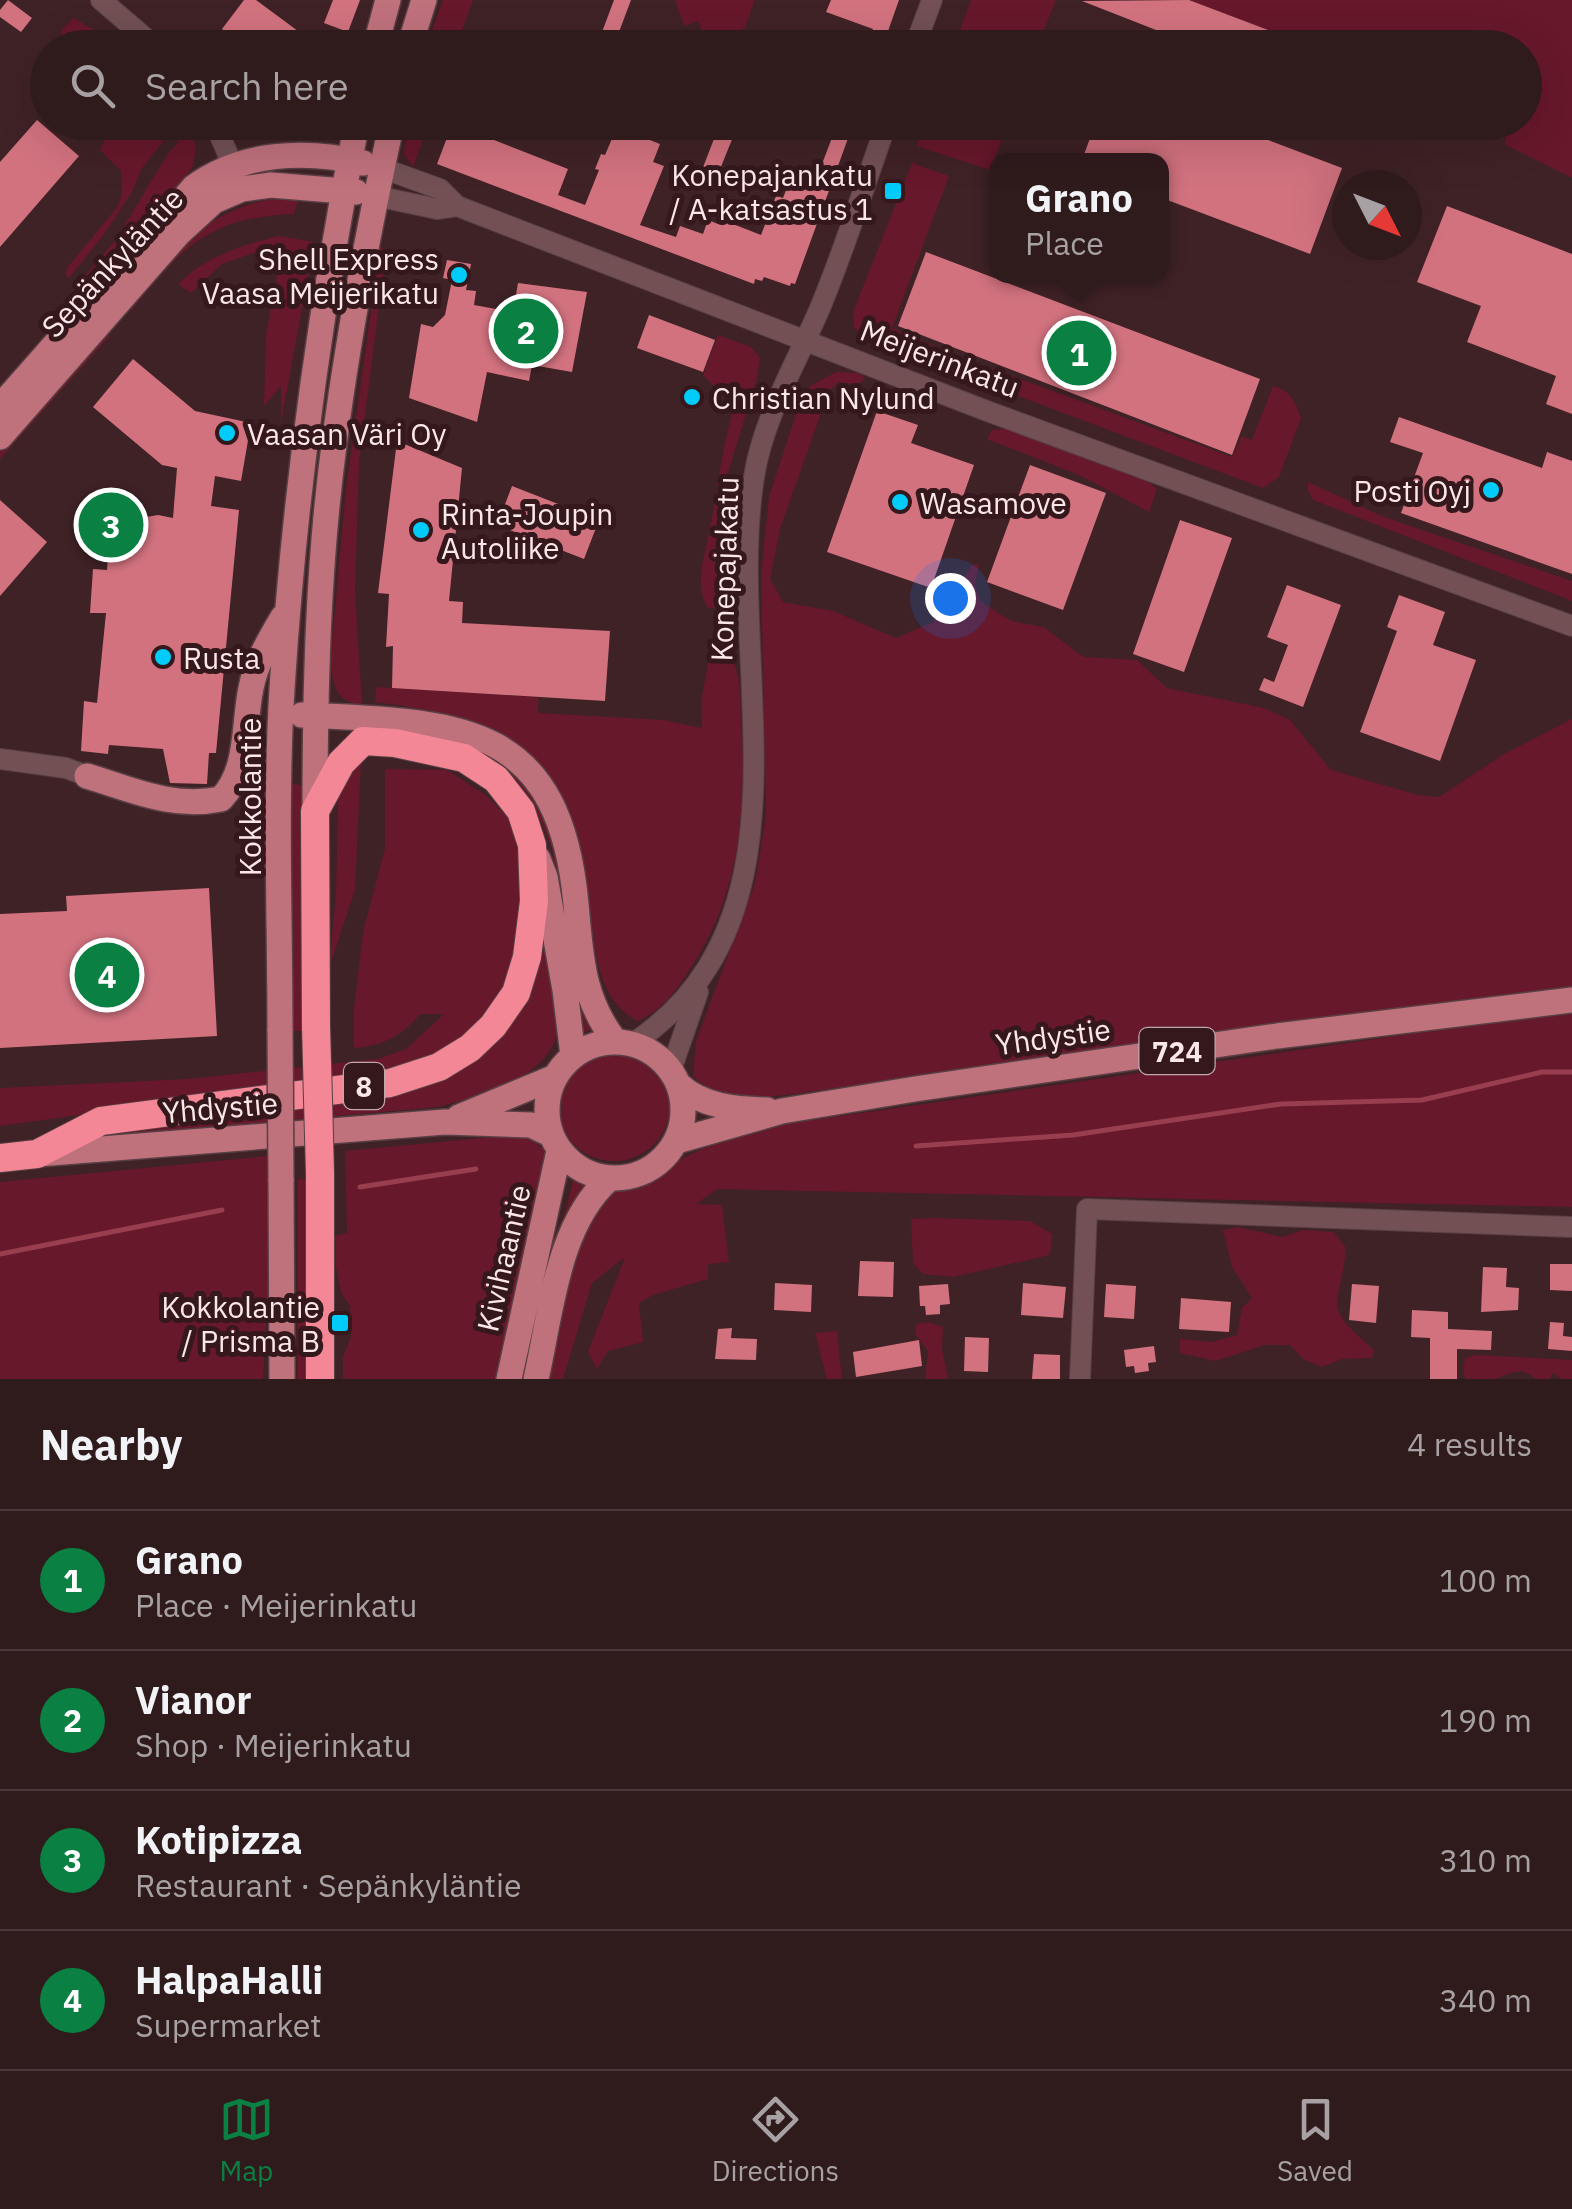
<!DOCTYPE html>
<meta charset="utf-8">
<style>
:root{--surface:#2f1a1c;--page:#372325;--text:#f1f3f6;--muted:#a7a1a3;--line:#4a383b;--accent:#0b8043}
body{margin:0;font-family:"IBM Plex Sans",sans-serif;background:var(--page);color:var(--text)}
.compass{position:absolute;left:1332px;top:170px;width:90px;height:90px;border-radius:50%;background:var(--surface);box-shadow:0 10px 40px #0002;rotate:132deg}
.you{position:absolute;left:950px;top:598px;width:35px;height:35px;margin:-25px;border:8px solid #fff;border-radius:50%;background:#1a73e8;box-shadow:0 0 0 15px #1a73e833}
.badge{display:grid;place-items:center;width:65px;height:65px;border-radius:50%;background:var(--accent);color:#fff;font-size:32px;font-weight:700}
.pin{position:absolute;translate:-50% -50%;border:5px solid #fff;box-shadow:0 2px 10px #0006}
.popup{position:absolute;left:989px;top:153px;width:180px;height:130px;box-sizing:border-box;display:grid;place-content:center;border-radius:20px;background:var(--surface);filter:drop-shadow(0 2px 8px #0005);font-size:32px;white-space:nowrap;color:var(--muted)}
.popup b{font-size:38px;color:var(--text)}
.popup::after{content:'';position:absolute;left:50%;top:100%;margin-left:-20px;border:20px solid transparent;border-top-color:var(--surface)}
.list{margin:0;padding:0;list-style:none}
h2{display:flex;justify-content:space-between;align-items:center;height:130px;margin:0;padding:0 40px;font-size:42px}
h2 small{font-size:32px;font-weight:400;color:var(--muted)}
.list li{display:grid;grid-template-columns:65px 1fr auto;gap:30px;align-items:center;box-sizing:border-box;height:140px;padding:0 40px;border-top:2px solid var(--line)}
.list b{display:block;font-size:38px;white-space:nowrap}
.list p{margin:0;font-size:32px;white-space:nowrap;color:var(--muted)}
.list em{font-size:32px;font-style:normal;color:var(--muted)}
.icon{flex:none;width:55px;height:55px;fill:none;stroke:currentColor;stroke-width:2;stroke-linecap:round;stroke-linejoin:round}
.map{position:relative;flex:none;width:1572px;height:1379px;overflow:hidden}
.search{position:absolute;background:var(--surface);box-shadow:0 10px 40px #0002;left:30px;right:30px;top:30px;height:110px;display:flex;align-items:center;gap:25px;box-sizing:border-box;padding:0 35px;border-radius:55px;color:var(--muted);font-size:38px}
.sheet{height:690px;background:var(--surface)}
nav{display:flex;justify-content:space-around;align-items:center;box-sizing:border-box;height:140px;border-top:2px solid var(--line);background:var(--surface);font-size:28px;color:var(--muted)}
nav a{display:grid;justify-items:center;gap:5px}
nav .on{color:var(--accent)}
.map>svg:first-child{display:block}
</style>
<div class="map">
<svg width="1572" height="1379" viewBox="0 0 1572 1379">
<rect width="100%" height="100%" fill="#3f2226"/>
<!-- green -->
<path fill="#67182a" d="M443 0H473L456 47H426Z
M675 0H753L754 2 745 28 706 42 698 21 684 26Z
M971 0H1056L1037 47H954Z
M1189 0H1572V178L1506 145V123L1524 122V48L1313 47Z
M74 18 117 44 132 47H60L62 29Z
M78 123H178L142 168 132 192 105 233 69 278 66 275 67 268 118 206 122 193 121 171 100 150 104 140Z
M407 123H429L413 167 404 154Z
M926 123V122L1008 123 990 170 917 146Z
M187 131 193 133 196 150 192 168 92 288 84 290 77 285 115 241 167 155Z
M912 163 949 176 892 328 958 356 1232 457 1242 436 1252 440 1273 386C1291 391 1295 401 1301 418L1279 477 1263 488 866 339 854 327 853 312Z
M271 199 298 201 294 214C208 217 182 248 130 312L132 300C175 252 204 212 271 199Z
M279 236 314 242 281 423V386L264 406 266 335 279 264 253 253 222 264 191 293 178 284C207 256 241 245 279 236Z
M380 247 386 251 359 462 355 591 362 705C332 702 331 678 331 653L346 489Z
M103 334 110 336 0 459V450Z
M718 335 751 347 760 358 757 378 724 486 726 606 708 608C692 584 707 549 711 523 719 481 722 448 734 406L703 375Z
M836 372 859 373 865 378 858 385 839 382 829 391 780 529 770 579 783 602 833 611 896 638 933 622 972 565 979 564 975 585 980 601 1011 621 1044 627 1083 657 1137 660 1167 688 1264 708 1290 720 1331 770 1418 795 1439 797 1504 754 1572 719V989L785 1095C750 1099 719 1102 693 1076L696 1041 755 883 766 816 761 575 769 497 795 417 810 386Z
M890 388 920 398 918 411 884 401Z
M1013 428 1148 481 1157 489 1149 512 1079 475 987 439 992 430Z
M1308 482 1384 517 1572 581V601L1313 500 1308 490Z
M722 649C743 663 740 698 741 720 747 810 741 892 690 969 676 991 662 1011 637 1021 603 1002 596 963 592 928 576 767 535 721 375 702L376 687 538 697V713L663 720 702 728 701 701 709 659Z
M481 745 519 771 559 842 593 1028 583 1033 564 935 552 848 540 819 524 792 477 751Z
M361 761 355 890 329 968 336 893 338 799 341 778Z
M385 769 447 770 487 796 511 821 525 890 509 981 466 1041 421 1064 366 1075 0 1126V1088L188 1079 378 1059 406 1049 444 1014H420C402 1036 383 1046 354 1048V1008L363 932 385 848Z
M291 783 302 786 306 1031H293Z
M541 934C548 957 559 985 560 1009 564 1076 489 1093 438 1107L87 1138 461 1068Z
M1572 1014V1207L717 1189 696 1204 722 1205 729 1262 708 1264V1279L653 1295 639 1303 643 1342 608 1351 597 1369 588 1352 625 1257 592 1283 563 1379H542L559 1304 590 1217 607 1195 704 1148 778 1125 1452 1028Z
M558 1105a56 56 0 1 1 112 0a56 56 0 1 1-112 0Z
M522 1134 546 1150C560 1198 521 1277 508 1325 503 1342 501 1361 499 1379H343V1357L351 1337 350 1306 341 1292 330 1237 347 1233 345 1151Z
M268 1156V1295L263 1379H0V1182Z
M575 1174 587 1178 576 1204 532 1347 527 1348 543 1266 565 1213Z
M298 1179 307 1180 310 1379H298Z
M935 1218 1030 1221 1052 1234 1050 1255 953 1277 923 1274 913 1263 911 1219Z
M1237 1227 1283 1237 1302 1230 1334 1232 1346 1248C1341 1309 1318 1302 1374 1350L1372 1358 1342 1359 1322 1367 1303 1359 1290 1345H1265L1215 1361 1180 1353V1339L1212 1342 1237 1335 1242 1308 1252 1298 1232 1267 1223 1230Z
M928 1322 943 1327 942 1349 948 1379H925L928 1351 916 1335V1324Z
M837 1331 842 1379H827L815 1333Z
M1476 1355 1572 1360V1379H1561L1554 1373 1549 1379H1535C1521 1364 1510 1375 1494 1379 1486 1379 1475 1379 1467 1379L1463 1373 1465 1358Z"/>
<g fill="none" stroke-linecap="round" stroke-linejoin="round">
<!-- stream -->
<path stroke="#983e4e" stroke-width="5" d="M916 1146 1073 1135 1281 1104 1422 1100 1542 1072H1572
M360 1187 476 1169
M0 1254 222 1210"/>
</g>
<!-- building -->
<path fill="#d2727f" d="M8 0 32 18 21 32 0 17V10Z
M244 0H256L321 48H247L222 29Z
M333 0H360L348 32 324 23Z
M614 0H631L613 48H596Z
M831 0H899L882 48H866L873 29 826 12Z
M1189 0 1310 46V48H1202L1082 1Z
M37 120 79 156 0 247V162Z
M453 122H501L494 140 568 169 558 195 585 205 599 170 595 169 601 154 605 155 617 127 660 144 653 162 664 166 640 225 676 237 680 226 703 234 708 220 718 224 720 219 761 235 776 196 783 198 790 180 803 185 808 173 817 177 838 122H854L795 284 791 283 790 286 764 277 762 281 755 279 754 284 437 164Z
M1096 122H1221L1342 168 1310 254 1162 198V160H1082Z
M717 131 733 137 712 189 697 183Z
M1447 206 1572 254V414L1546 404 1556 376 1467 342 1481 306 1417 282Z
M926 252 1260 379 1232 455 898 326Z
M447 260 471 264 466 290 476 291 474 305 513 312 518 283 587 292 572 372 532 365 529 381 487 372 477 422 409 398 421 324 433 327 445 315 452 280 443 278Z
M649 315 715 340 703 372 637 348Z
M133 359 195 411 251 423 241 481 215 476 211 506 239 510 216 753H209L207 784 170 783 163 749 109 745 108 754 81 751 84 701 97 703 106 613H90L93 569 107 570 109 541 98 534 97 526 110 510 121 512 129 520 158 515 173 518 177 468 162 465 93 407Z
M877 411 918 425 911 443 974 465 931 588 827 552Z
M1399 417 1542 468 1547 452 1572 461V574L1401 513 1423 453 1390 442Z
M397 441 462 468 449 601 463 602 462 623 610 631 605 701 392 688 393 646 386 647 389 594 378 593Z
M1030 465 1106 493 1063 610 987 582Z
M512 486 599 520 584 559 497 525Z
M0 500 47 542 0 596Z
M1180 520 1232 538 1184 672 1133 654Z
M1287 585 1341 605 1303 707 1259 690 1264 678 1274 682 1288 645 1267 637Z
M1399 595 1445 612 1433 645 1476 660 1440 761 1360 732 1397 631 1387 627Z
M209 888 217 1036 0 1048V914L67 911 66 896Z
M860 1261 894 1262 893 1297 858 1296Z
M1550 1264H1572V1291L1550 1290Z
M1483 1267 1507 1268 1506 1287 1519 1288 1518 1310 1481 1312Z
M775 1283 812 1285 811 1312 774 1310Z
M1023 1283 1066 1287 1063 1318 1021 1315Z
M948 1284 950 1304 940 1305V1314L926 1315 925 1306H920L919 1286Z
M1106 1284 1136 1286 1134 1319 1104 1317Z
M1352 1284 1379 1286 1376 1323 1349 1320Z
M1181 1298 1231 1302 1229 1332 1179 1329Z
M1412 1310 1448 1312V1329L1492 1331 1491 1350 1457 1349V1379H1430V1338L1411 1337Z
M1550 1322 1564 1323 1563 1336 1572 1337V1351L1548 1349Z
M732 1328 731 1338 757 1339 756 1360 715 1359 718 1329Z
M965 1337 989 1338 988 1372 964 1371Z
M919 1340 922 1366 856 1377 853 1352Z
M1154 1346 1156 1362 1148 1363 1149 1371 1135 1373 1134 1366 1126 1367 1124 1350Z
M1034 1354 1060 1355V1379H1032Z"/>
<g fill="none" stroke-linecap="round" stroke-linejoin="round">
<!-- minor casing -->
<g stroke="#583f43" stroke-width="22">
<path id="minor" d="M101 0 157 48
M914 48 932 0
M214 122 239 180
M382 168 440 189 457 206 987 411 1572 626
M376 196 437 209 457 206
M0 759 66 768 87 776
M632 1044C823 917 724 665 754 477 763 418 797 362 820 308 845 248 865 184 887 122
M671 1070 698 992
M1080 1379 1087 1209 1572 1227"/>
</g>
<!-- major casing -->
<g stroke="#583f43" stroke-width="28">
<path id="major" d="M375 48 388 0
M409 48 424 0
M0 407 194 187C241 152 306 149 363 163
M0 437 179 233 214 201 242 189 271 185 356 192
M302 715C456 722 559 719 576 904 581 957 582 998 615 1041
M87 776C133 790 173 809 221 799 249 770 243 726 251 688 256 662 270 639 283 617
M315 811C315 687 318 561 335 438 349 332 369 227 392 122
M538 859 545 877 565 990 573 1056
M280 1031C280 918 275 802 282 689 294 498 320 310 357 122
M547 1110a68 68 0 1 1 136 0a68 68 0 1 1-136 0Z
M679 1085C703 1107 736 1109 767 1110
M459 1117 555 1077
M677 1141 782 1111 915 1089 1277 1036 1572 1000
M38 1154 445 1122 531 1125 550 1134
M281 1179 282 1379
M509 1379 559 1151
M536 1379C551 1314 557 1225 609 1179"/>
</g>
<!-- highway casing -->
<g stroke="#583f43" stroke-width="30">
<path id="highway" d="M0 1158 37 1154 101 1121 390 1083 439 1067 470 1048 493 1026 516 993 527 957 534 901 532 845 521 811 496 779 464 758 395 743 363 741 341 763 315 811 316 1026
M320 1379V1173"/>
</g>
<!-- minor -->
<use href="#minor" stroke="#725054" stroke-width="20"/>
<!-- major -->
<use href="#major" stroke="#bf717c" stroke-width="25"/>
<!-- highway -->
<use href="#highway" stroke="#f38796" stroke-width="28"/>
<!-- major-bridge casing -->
<g stroke="#583f43" stroke-width="28" stroke-linecap="butt">
<path id="major-bridge" d="M280 1031 281 1179"/>
</g>
<!-- highway-bridge casing -->
<g stroke="#583f43" stroke-width="30" stroke-linecap="butt">
<path id="highway-bridge" d="M316 1026 320 1173"/>
</g>
<!-- major-bridge -->
<use href="#major-bridge" stroke="#bf717c" stroke-width="25"/>
<!-- highway-bridge -->
<use href="#highway-bridge" stroke="#f38796" stroke-width="28"/>
</g>
<!-- markers -->
<g fill="#01cbf9" stroke="#34181c" stroke-width="4">
<rect x="883" y="181" width="20" height="20" rx="5"/>
<circle cx="459" cy="275" r="10"/>
<circle cx="692" cy="397" r="10"/>
<circle cx="227" cy="433" r="10"/>
<circle cx="1491" cy="490" r="10"/>
<circle cx="900" cy="502" r="10"/>
<circle cx="421" cy="530" r="10"/>
<circle cx="163" cy="657" r="10"/>
<rect x="330" y="1313" width="20" height="20" rx="5"/>
</g>
<g text-anchor="middle" dominant-baseline="central" stroke-width="10" stroke-linejoin="round" paint-order="stroke">
<!-- shield labels -->
<g fill="#34181c" stroke="#bfa8ab" stroke-width="2.5">
<rect x="1139.5" y="1028" width="75" height="46" rx="8"/>
<rect x="344" y="1063" width="40" height="46" rx="8"/>
</g>
<g font-size="28" font-weight="bold" fill="#fbe6e8">
<text x="1177" y="1051">724</text>
<text x="364" y="1086">8</text>
</g>
<!-- poi labels -->
<g font-size="30" fill="#fbe6e8" stroke="#34181c" text-anchor="start">
<text x="873" y="174" text-anchor="end">Konepajankatu<tspan x="873" dy="34">/ A-katsastus 1</tspan></text>
<text x="439" y="258" text-anchor="end">Shell Express<tspan x="439" dy="34">Vaasa Meijerikatu</tspan></text>
<text x="712" y="397">Christian Nylund</text>
<text x="247" y="433">Vaasan Väri Oy</text>
<text x="1471" y="490" text-anchor="end">Posti Oyj</text>
<text x="920" y="502">Wasamove</text>
<text x="441" y="513">Rinta-Joupin<tspan x="441" dy="34">Autoliike</tspan></text>
<text x="183" y="657">Rusta</text>
<text x="320" y="1306" text-anchor="end">Kokkolantie<tspan x="320" dy="34">/ Prisma B</tspan></text>
</g>
<!-- street labels -->
<g font-size="30" fill="#fbe6e8" stroke="#34181c">
<text transform="translate(112 262) rotate(-47)">Sepänkyläntie</text>
<text transform="translate(940 358) rotate(21)">Meijerinkatu</text>
<text transform="translate(724 569) rotate(-88)">Konepajakatu</text>
<text transform="translate(249 797) rotate(-90)">Kokkolantie</text>
<text transform="translate(1053 1036) rotate(-8)">Yhdystie</text>
<text transform="translate(220 1107) rotate(-5)">Yhdystie</text>
<text transform="translate(503 1258) rotate(-77)">Kivihaantie</text>
</g>
</g>
</svg>
<svg class="compass" viewBox="-18 -18 36 36"><path d="M0-13l5 13h-10z" fill="#e53935"/><path d="M0 13l5-13h-10z" fill="#a7a1a3"/></svg>
<div class="you"></div>
<div class="pin badge" style="left:1079px;top:353px">1</div>
<div class="popup"><b>Grano</b>Place</div>
<div class="pin badge" style="left:526px;top:331px">2</div>
<div class="pin badge" style="left:111px;top:525px">3</div>
<div class="pin badge" style="left:107px;top:975px">4</div>
<div class="search"><svg class="icon" aria-label="search" viewBox="0 0 24 24"><circle cx="10" cy="10" r="6"/><path d="M15 15l6 6"/></svg>Search here</div>
</div>
<section class="sheet">
<h2>Nearby<small>4 results</small></h2>
<ul class="list">
<li><span class="badge">1</span><div><b>Grano</b><p>Place · Meijerinkatu</p></div><em>100 m</em></li>
<li><span class="badge">2</span><div><b>Vianor</b><p>Shop · Meijerinkatu</p></div><em>190 m</em></li>
<li><span class="badge">3</span><div><b>Kotipizza</b><p>Restaurant · Sepänkyläntie</p></div><em>310 m</em></li>
<li><span class="badge">4</span><div><b>HalpaHalli</b><p>Supermarket</p></div><em>340 m</em></li>
</ul>
</section>
<nav>
<a class="on"><svg class="icon" aria-label="map" viewBox="0 0 24 24"><path d="M3 6l6-2 6 2 6-2v14l-6 2-6-2-6 2zM9 4v14M15 6v14"/></svg>Map</a>
<a><svg class="icon" aria-label="directions" viewBox="0 0 24 24"><path d="M12 3l9 9-9 9-9-9zM9 14v-3h6M13 9l2 2-2 2"/></svg>Directions</a>
<a><svg class="icon" aria-label="saved" viewBox="0 0 24 24"><path d="M7 4h10v16l-5-4-5 4z"/></svg>Saved</a>
</nav>
